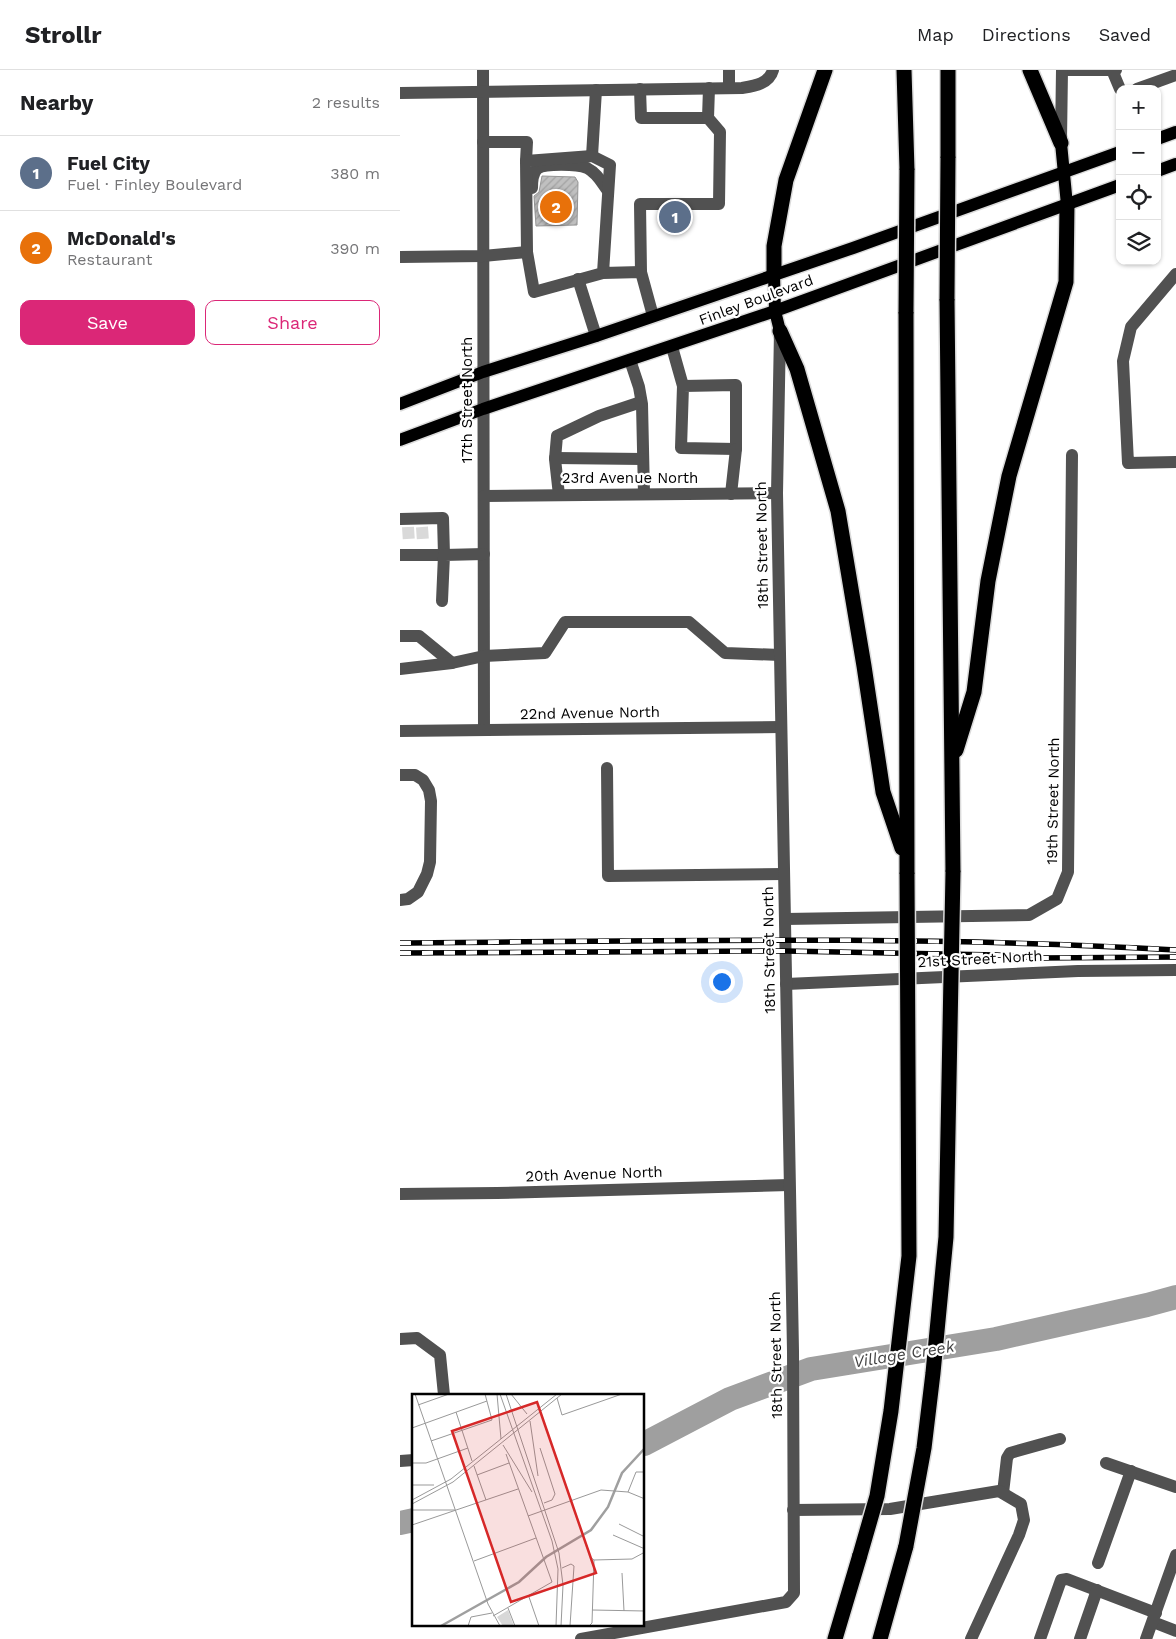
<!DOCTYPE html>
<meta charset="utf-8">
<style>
:root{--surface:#fff;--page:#f2f2f2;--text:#202124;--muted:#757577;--line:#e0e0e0;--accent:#db2777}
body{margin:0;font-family:"Work Sans",sans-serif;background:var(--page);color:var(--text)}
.controls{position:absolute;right:15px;top:15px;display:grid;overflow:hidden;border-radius:10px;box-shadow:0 1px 4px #0004}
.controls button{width:45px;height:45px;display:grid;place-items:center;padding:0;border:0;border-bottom:1px solid var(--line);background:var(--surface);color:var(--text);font:25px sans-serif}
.you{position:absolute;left:321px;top:911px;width:18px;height:18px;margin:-12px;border:4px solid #fff;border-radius:50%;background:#1a73e8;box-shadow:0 0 0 8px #1a73e833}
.badge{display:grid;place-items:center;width:32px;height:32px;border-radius:50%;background:var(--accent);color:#fff;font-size:16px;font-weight:700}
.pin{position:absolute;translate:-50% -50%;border:2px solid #fff;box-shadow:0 1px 5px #0006}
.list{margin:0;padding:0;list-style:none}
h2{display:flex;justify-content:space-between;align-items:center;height:65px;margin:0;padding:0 20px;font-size:21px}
h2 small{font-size:16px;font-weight:400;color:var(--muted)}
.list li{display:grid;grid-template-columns:32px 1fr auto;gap:15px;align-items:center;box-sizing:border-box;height:75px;padding:0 20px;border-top:1px solid var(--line)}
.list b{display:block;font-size:19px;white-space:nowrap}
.list p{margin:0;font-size:16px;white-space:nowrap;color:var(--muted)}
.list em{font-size:16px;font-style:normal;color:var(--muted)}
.actions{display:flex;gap:10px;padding:15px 20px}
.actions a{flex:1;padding:11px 0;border:1px solid var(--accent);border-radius:10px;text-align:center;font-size:18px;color:var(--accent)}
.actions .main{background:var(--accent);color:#fff}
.icon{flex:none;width:28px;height:28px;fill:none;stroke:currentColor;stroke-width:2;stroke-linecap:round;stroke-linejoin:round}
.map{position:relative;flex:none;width:776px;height:1569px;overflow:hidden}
header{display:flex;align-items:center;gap:30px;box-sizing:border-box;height:70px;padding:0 25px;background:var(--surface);border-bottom:1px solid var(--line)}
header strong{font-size:24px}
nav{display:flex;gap:28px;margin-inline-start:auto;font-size:18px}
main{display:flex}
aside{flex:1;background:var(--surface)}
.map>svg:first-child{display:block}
</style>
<header>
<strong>Strollr</strong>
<nav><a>Map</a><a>Directions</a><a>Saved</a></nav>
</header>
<main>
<aside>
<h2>Nearby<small>2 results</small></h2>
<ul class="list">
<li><span class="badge" style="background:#5c6f8a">1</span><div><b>Fuel City</b><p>Fuel · Finley Boulevard</p></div><em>380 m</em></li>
<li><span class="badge" style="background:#e8710a">2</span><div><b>McDonald's</b><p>Restaurant</p></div><em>390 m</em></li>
</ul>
<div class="actions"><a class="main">Save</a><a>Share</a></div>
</aside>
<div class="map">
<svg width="776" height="1569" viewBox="0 0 776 1569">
<defs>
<pattern id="building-hatch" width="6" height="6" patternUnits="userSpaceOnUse" patternTransform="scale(1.25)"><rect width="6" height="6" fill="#c0c0c0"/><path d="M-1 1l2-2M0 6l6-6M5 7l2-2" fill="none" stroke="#a3a3a3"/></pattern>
</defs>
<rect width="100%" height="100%" fill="#fff"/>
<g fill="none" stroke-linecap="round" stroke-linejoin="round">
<g stroke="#9f9f9f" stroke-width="24">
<polyline points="244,1374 330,1329 411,1299 596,1269 747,1235 776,1227"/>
<polyline points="0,1453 14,1450"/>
</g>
</g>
<polygon fill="url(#building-hatch)" stroke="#959595" points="142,106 175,107 178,112 177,155 136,156 134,126 139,122"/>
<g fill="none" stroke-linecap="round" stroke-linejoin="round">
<g stroke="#d9d9d9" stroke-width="12" stroke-dasharray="12 6" stroke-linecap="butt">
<polyline points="8,457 9,473"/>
<polyline points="22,457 23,472"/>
</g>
<g stroke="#dbdbdb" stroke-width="15">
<g id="major">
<polyline points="757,69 776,62"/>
<polyline points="661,73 667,135"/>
<polyline points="757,101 776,94"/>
<polyline points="374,204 375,241 380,261"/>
<polyline points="0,334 83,302 196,266 453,178 720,82"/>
<polyline points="0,370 83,339 375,241 720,115"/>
</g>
</g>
<g stroke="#dbdbdb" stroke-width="18">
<g id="highway">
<polyline points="504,0 507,100"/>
<polyline points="548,0 548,88"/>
<polyline points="630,0 661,73"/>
<polyline points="374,204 374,176 386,110 425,0"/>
<polyline points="547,229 553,802"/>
<polyline points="506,242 507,804"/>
<polyline points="380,261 397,299 438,441 464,596 483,722 502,778"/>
<polyline points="556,680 574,622 588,511 609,406 666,212 667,135"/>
<polyline points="435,1569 460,1485"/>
<polyline points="480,1569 506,1476"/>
</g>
</g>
<g stroke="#515151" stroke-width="12">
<polyline points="83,0 84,660"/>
<polyline points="329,0 329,18"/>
<polyline points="662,0 716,0"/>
<polyline points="712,0 720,19"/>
<polyline points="240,19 241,48 308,48"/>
<polyline points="737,19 776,5"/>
<path d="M0 23 342 18C354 16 369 14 373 0"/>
<polyline points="661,70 662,0"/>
<polyline points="83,72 127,72 126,91"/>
<polyline points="192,86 196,20"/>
<path d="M132 118C132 111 132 104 137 99 144 93 178 94 187 98 197 103 202 113 208 121"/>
<polyline points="0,187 83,186 127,182"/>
<polyline points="241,202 240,134 319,134 320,62 308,48 309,18"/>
<polyline points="203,203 210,95 192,86 126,91 127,182 134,222 203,203 241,202 253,246"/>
<polyline points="776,204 731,257 723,291 728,393 776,392"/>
<polyline points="178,209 196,266"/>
<polyline points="272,277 283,316 281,378 336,379 336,315 283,316"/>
<polyline points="230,290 239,317 242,334 244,424"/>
<polyline points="155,388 243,389"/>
<polyline points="331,424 336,379"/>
<polyline points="159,425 155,389 157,366 199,346 241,332"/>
<polyline points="84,426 377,423"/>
<polyline points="0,449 43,448 44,485 0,485"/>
<polyline points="42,531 44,485 84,484"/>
<polyline points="0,566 19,566 52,593"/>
<polyline points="0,599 52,593 84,586 145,583 165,552 289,552 325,583 380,585"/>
<polyline points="0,661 381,657"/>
<polyline points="207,698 208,806 384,804"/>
<polyline points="0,705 15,705 23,710 29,720 31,731 30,792 27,804 18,822 8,829 0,830"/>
<polyline points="385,849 629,845 657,829 668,802 672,385"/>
<polyline points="386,914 678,901 776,900"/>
<polyline points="0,1124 97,1123 389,1115"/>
<polyline points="0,1269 17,1268 40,1285 44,1325"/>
<polyline points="0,1391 14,1390"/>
<polyline points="706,1393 776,1417"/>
<polyline points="603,1423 607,1388 610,1383 660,1369"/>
<polyline points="393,1440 490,1439 599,1421 621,1434 624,1450 619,1465 571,1569"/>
<polyline points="698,1493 731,1401"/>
<polyline points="753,1552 776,1561"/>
<polyline points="181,1569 386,1532 394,1523 393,1281 377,423 380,261"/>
<polyline points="640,1569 661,1510 667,1509 756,1543"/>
<polyline points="680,1569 697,1520"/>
<polyline points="746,1569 776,1485"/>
</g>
<use href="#major" stroke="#000" stroke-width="12"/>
<use href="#highway" stroke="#000" stroke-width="15"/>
<g stroke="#000" stroke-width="5.5">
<g id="rail">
<path d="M0 873C258 871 518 865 776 880"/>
<polyline points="0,883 385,881 597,885 640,888 776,887"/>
</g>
</g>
<use href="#rail" stroke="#fff" stroke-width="4" stroke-dasharray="11" stroke-linecap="butt"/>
<g stroke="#dbdbdb" stroke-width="18" stroke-linecap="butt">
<g id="highway-bridge">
<polyline points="547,229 548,88"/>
<polyline points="506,242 507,100"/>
<polyline points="506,1476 524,1378 533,1303 546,1167 553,802"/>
<polyline points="460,1485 477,1426 491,1341 509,1186 507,804"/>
</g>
</g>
<use href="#highway-bridge" stroke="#000" stroke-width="15"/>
</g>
<g text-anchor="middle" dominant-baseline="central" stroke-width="4.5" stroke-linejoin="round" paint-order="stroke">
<g font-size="15" fill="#000" stroke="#fff">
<text transform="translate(356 230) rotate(-20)">Finley Boulevard</text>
<text transform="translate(67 330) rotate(-90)">17th Street North</text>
<text x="230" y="408">23rd Avenue North</text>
<text transform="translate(362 475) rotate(-91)">18th Street North</text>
<text transform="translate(190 643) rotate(-1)">22nd Avenue North</text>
<text transform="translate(653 731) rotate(-89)">19th Street North</text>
<text transform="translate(369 880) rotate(-91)">18th Street North</text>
<text transform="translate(580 889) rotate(-3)">21st Street North</text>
<text transform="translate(194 1104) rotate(-2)">20th Avenue North</text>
<text transform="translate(376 1285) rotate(-91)">18th Street North</text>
</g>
<g font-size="16" font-style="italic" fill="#404040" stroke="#fff">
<text transform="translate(504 1284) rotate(-9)">Village Creek</text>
</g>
</g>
<g transform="translate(12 1324)">
<rect width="232" height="232" fill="#fff"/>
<path d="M96 216 102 232H91L85 223Z" fill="#d8d8d8"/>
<path fill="none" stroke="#9f9f9f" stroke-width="2.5" d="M29 232 107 188 134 163 179 136 196 113 210 79 233 54"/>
<path fill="none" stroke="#999" stroke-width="1" d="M3 0 76 210 88 232M85 0 89 45M88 0 140 147 146 175 144 232M94 0 147 159 151 191 149 232M99 0 115 20M145 4 150 21 210 0M6 11 37 0M44 18 60 67M118 27 126 82M0 34 75 7M19 47 80 26 73 0M91 51 120 98M128 54 143 100 140 106 132 109M0 69H14L56 54M62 72 74 106M65 81 97 69M0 91H22M216 98 224 78H233M0 106 39 85 145 0M0 110 41 88 150 0M0 116H43M116 122 189 96 216 98 233 105M207 130 233 143M0 131 106 95M201 141 233 155M182 166 220 165 233 158M62 167 124 144M150 174 159 170 162 172 158 232M210 179 212 217M117 203 127 232M96 214 103 232M180 216 233 217M81 222 140 188 94 60M56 232 59 223 80 219M177 232 180 229 182 166 178 163"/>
<path fill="#d62828" fill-opacity="0.15" stroke="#d62828" stroke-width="2.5" d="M125 8 184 179 99 208 40 37Z"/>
<rect width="232" height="232" fill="none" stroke="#000" stroke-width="2.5"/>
</g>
</svg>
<div class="controls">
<button>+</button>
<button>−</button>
<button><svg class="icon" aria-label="locate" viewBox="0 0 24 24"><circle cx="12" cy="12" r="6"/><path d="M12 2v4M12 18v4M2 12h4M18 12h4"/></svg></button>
<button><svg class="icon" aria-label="layers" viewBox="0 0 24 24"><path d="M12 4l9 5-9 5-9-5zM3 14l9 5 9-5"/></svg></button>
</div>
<div class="you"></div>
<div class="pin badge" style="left:275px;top:147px;background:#5c6f8a">1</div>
<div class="pin badge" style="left:156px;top:137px;background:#e8710a">2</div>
</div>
</main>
